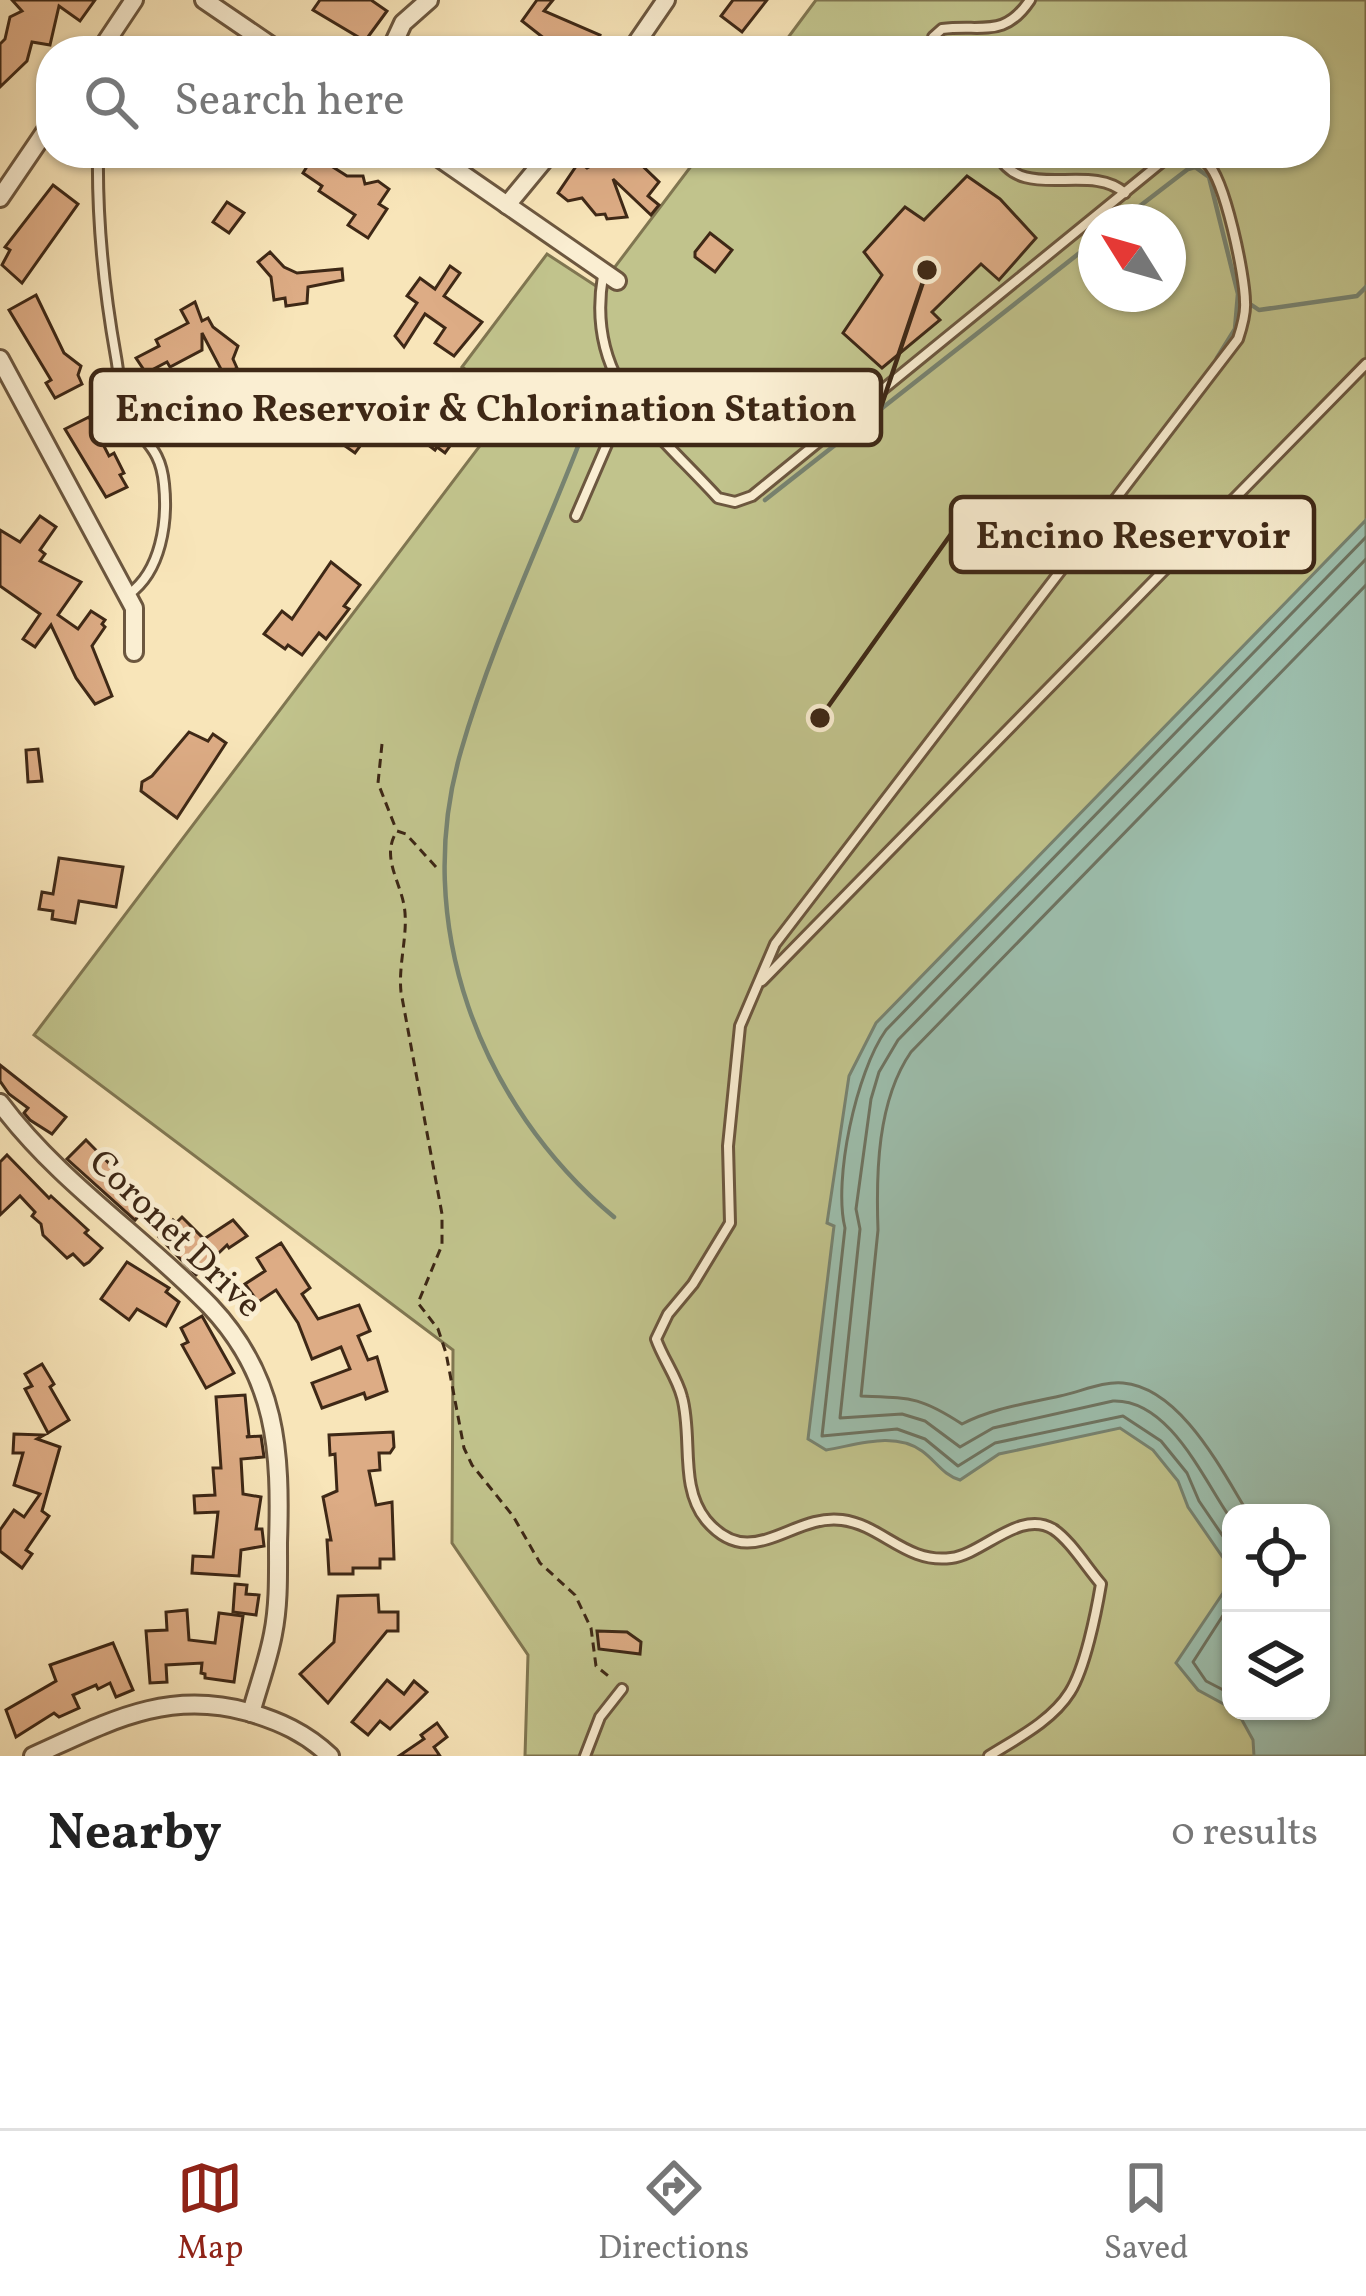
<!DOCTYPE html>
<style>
:root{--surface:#fff;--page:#f2f2f2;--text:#222;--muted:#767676;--line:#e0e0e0;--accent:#8f2418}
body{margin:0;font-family:Vollkorn,serif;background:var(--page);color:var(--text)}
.controls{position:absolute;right:36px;bottom:36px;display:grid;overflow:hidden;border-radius:24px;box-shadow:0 3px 9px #0004}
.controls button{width:108px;height:108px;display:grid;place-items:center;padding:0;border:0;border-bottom:3px solid var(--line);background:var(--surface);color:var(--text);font:60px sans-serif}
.compass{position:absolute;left:1078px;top:204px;width:108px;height:108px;border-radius:50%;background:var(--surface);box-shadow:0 3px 9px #0004;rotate:307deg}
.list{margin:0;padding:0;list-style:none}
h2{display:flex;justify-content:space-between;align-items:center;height:156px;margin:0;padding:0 48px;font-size:51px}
h2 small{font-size:39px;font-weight:400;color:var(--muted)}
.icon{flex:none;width:66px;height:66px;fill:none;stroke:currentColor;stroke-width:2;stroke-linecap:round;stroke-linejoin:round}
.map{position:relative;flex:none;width:1366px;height:1756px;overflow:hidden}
.search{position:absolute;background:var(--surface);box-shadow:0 3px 9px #0004;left:36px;right:36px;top:36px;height:132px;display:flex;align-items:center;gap:30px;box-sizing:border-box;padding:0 42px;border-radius:48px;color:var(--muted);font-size:45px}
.sheet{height:372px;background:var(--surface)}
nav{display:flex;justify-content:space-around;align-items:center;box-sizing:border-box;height:168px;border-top:3px solid var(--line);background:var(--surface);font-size:33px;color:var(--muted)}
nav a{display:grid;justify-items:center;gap:6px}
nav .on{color:var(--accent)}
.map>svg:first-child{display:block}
</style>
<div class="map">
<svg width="1366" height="1756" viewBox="0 0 1366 1756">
<rect width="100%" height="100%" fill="#f8e5b9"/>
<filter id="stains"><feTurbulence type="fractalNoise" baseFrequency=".00167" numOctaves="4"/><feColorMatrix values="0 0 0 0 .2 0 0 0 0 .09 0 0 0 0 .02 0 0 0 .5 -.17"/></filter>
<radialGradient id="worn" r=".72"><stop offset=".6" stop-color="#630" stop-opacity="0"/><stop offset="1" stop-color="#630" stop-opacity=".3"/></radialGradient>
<path fill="#c1c38c" stroke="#807651" stroke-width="3" fill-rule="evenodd" d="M816 0H1366V1756H525L528 1655 452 1543 453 1350 34 1035 513 402 462 367 547 254 599 288 701 153H1315V51H778ZM1096 222H1168V294H1096ZM1231 1513H1321V1711H1231Z"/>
<path fill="#9dbfae" stroke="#778371" stroke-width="3" d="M1366 520V1756H1254L1253 1740 1237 1711H1321V1513H1231V1708L1198 1690 1176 1663 1223 1593 1228 1565 1188 1507 1178 1481 1153 1450 1120 1428 999 1454 960 1480C943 1475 936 1461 922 1451 894 1431 857 1445 826 1450L808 1439 834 1226 827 1223 849 1076 876 1023Z"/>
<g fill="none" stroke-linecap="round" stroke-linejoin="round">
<g stroke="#6e7462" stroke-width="3">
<path d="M1248 1513C1222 1471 1181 1388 1123 1383 1103 1381 1080 1392 1060 1396 1025 1404 993 1408 962 1424 919 1396 910 1398 861 1396L878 1230C876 1174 877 1101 911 1052L1366 585"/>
<path d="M1231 1519C1204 1481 1170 1399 1113 1401L993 1428 960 1447 925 1421 902 1414 840 1418 860 1229 856 1209 871 1099 879 1072 898 1040 1366 559"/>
<path d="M1231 1548 1199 1501 1187 1473 1161 1441 1123 1416 995 1443 958 1466 925 1439 897 1429 822 1436 845 1228C833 1180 856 1072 886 1030L1366 537"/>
<polyline points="1231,1603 1193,1662 1206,1681 1231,1694"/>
</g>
<g stroke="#778371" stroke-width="4.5">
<polyline points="1119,222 1188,169 1195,167 1209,177 1238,294 1235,329 1217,358"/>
<polyline points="1247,302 1259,310 1357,296 1366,287"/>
<path d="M567 374 583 415 582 436C542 540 492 643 461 751 411 923 479 1104 614 1217"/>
<polyline points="765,500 1096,240"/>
</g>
</g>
<g fill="#ddac85" stroke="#3e2816" stroke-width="3">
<polygon points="12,0 95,0 80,21 59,6 50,45 32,42 27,61 0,87 0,44 5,39 10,17 22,11"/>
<polygon points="320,0 371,0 387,11 365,41 313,10"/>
<polygon points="537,0 553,0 544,11 600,35 598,41 618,51 545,51 545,39 522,21"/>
<polygon points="733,0 767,0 742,32 721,16"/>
<polygon points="615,153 629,153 659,182 648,196 659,205 651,215 613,179 627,217 607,219 605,214 596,215 582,198 568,201 558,193 579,162 587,168"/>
<polygon points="314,155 347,176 363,176 365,184 378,181 389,189 379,204 387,209 368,238 348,225 355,215 319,191 322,186 303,173"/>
<polygon points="967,176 1000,199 1036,238 999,280 981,264 932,312 940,320 882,368 843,333 882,275 864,252 905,207 924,220"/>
<polygon points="53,185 78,204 22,283 2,265 10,250 5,247"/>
<polygon points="227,202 244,213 229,233 213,222"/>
<polygon points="710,233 732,250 715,272 695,257 695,252"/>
<polygon points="270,252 284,267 297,273 342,269 343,280 308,287 307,303 286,306 285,298 274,300 271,277 258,262"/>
<polygon points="450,266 460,273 444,296 482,322 454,356 435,343 445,328 425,314 404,347 395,336 417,303 407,296 420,278 435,289"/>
<polygon points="36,295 64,353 81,366 78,375 82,384 55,398 46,383 51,380 9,310"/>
<polygon points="195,302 202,321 208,318 213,327 238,346 233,359 237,368 224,375 202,333 202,350 170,367 167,362 146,373 136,358 159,346 156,340 188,323 181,310"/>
<polygon points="477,380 491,389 445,453 437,447 435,450 408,430 434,397 453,411"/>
<polygon points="295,386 353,422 365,409 378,422 355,453 284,403"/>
<polygon points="89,417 109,456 114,453 124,473 120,475 127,487 106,497 65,429"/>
<polygon points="40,516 56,527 40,550 45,554 40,561 81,582 58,615 78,629 91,611 105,620 102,624 105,627 92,646 112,696 95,704 76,678 51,625 35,647 23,639 40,614 0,586 0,530 20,542"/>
<polygon points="331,562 360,585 344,606 349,609 326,639 319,633 302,655 288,645 285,649 264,634 282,611 292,619"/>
<polygon points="189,732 208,741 213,734 226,743 177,818 141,791 142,782 152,776"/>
<polygon points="38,749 42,781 28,782 26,750"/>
<polygon points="59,858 123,867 116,907 79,901 75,923 52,919 53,911 39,909 42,892 53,894"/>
<polygon points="0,1065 66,1117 52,1134 30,1120 24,1113 28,1108 9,1094 0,1081"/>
<polygon points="86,1140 149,1204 135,1220 67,1159"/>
<polygon points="7,1155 49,1198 51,1196 88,1230 85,1233 102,1248 89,1262 84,1265 73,1254 67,1258 43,1235 41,1224 32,1216 35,1212 20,1196 0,1215 0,1162"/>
<polygon points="182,1217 204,1239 233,1220 247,1236 229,1248 227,1245 196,1275 159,1237 173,1220 176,1223"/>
<polygon points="281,1243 310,1288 302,1294 318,1319 359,1305 370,1331 358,1336 368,1360 377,1357 387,1391 366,1399 364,1393 322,1408 312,1383 350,1369 341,1347 312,1359 298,1323 276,1290 258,1302 245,1284 265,1271 257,1258"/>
<polygon points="127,1262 169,1288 166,1292 179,1302 166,1326 137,1309 129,1320 101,1299"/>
<polygon points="202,1316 234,1373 206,1388 182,1345 188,1342 181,1328"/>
<polygon points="42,1364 54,1384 50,1387 69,1420 48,1433 25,1389 32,1386 25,1374"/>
<polygon points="245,1395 249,1436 246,1437 261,1436 264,1457 241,1459 243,1494 261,1497 256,1529 262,1529 264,1546 241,1550 239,1576 192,1573 193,1556 213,1557 218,1512 195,1513 194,1496 215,1495 213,1468 221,1468 216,1397"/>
<polygon points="393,1432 394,1447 390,1453 379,1453 380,1470 369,1471 376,1505 392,1502 394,1559 380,1559 380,1568 353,1568 353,1574 329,1574 327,1540 331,1540 323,1497 337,1491 335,1454 330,1455 329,1435"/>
<polygon points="14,1434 44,1435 37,1439 60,1447 42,1511 49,1516 26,1550 32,1554 22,1568 0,1551 0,1530 14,1510 24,1517 40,1494 14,1485 23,1453 13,1453"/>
<polygon points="235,1584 247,1585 246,1594 259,1595 256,1615 233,1612"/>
<polygon points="378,1595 379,1612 398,1612 398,1631 387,1631 328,1703 300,1674 334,1642 338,1596"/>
<polygon points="187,1610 189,1640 215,1643 219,1613 243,1616 234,1682 205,1678 205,1674 201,1673 202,1663 166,1665 167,1682 150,1683 146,1631 167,1630 166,1612"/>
<polygon points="597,1631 627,1632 641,1642 640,1654 599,1649"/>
<polygon points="113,1643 133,1690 116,1697 110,1683 98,1689 96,1685 73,1695 79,1708 59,1717 54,1713 16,1737 6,1710 56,1681 50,1665"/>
<polygon points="387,1680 404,1694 414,1681 427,1692 390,1729 380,1721 368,1735 352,1722"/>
<polygon points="437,1723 447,1737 434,1747 440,1756 399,1756 424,1739 421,1735"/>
</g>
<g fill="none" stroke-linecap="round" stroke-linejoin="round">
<g stroke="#6c573f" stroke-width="14">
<g id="lane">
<path d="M934 51 933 37 942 29C982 24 1004 39 1030 0"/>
<path d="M98 153C97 221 104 290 116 357 119 374 120 395 127 411 140 443 160 443 164 484 168 522 161 571 129 594"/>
<path d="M997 153C1021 204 1089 161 1125 193"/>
<path d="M603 276C585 381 654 428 718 498L735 502 752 496 1163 161C1178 154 1194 151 1207 163 1225 179 1245 276 1245 302 1246 314 1242 327 1238 339L775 944 740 1026 728 1146 730 1223 693 1284 668 1314 656 1339C663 1359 677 1377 682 1397 693 1437 679 1487 706 1520 751 1574 792 1513 842 1520 882 1525 906 1564 951 1558 983 1554 1020 1509 1053 1529 1070 1540 1087 1568 1101 1584 1096 1614 1085 1668 1070 1692 1052 1721 1016 1739 989 1756"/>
<polyline points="576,516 608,442 629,404"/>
<polyline points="762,981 1366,364"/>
<polyline points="585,1756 600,1717 622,1689"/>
</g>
</g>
<g stroke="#6c573f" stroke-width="22">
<g id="street">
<polyline points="204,0 279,51"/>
<polyline points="100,51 134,0"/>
<polyline points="390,51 403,23 429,0"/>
<polyline points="631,51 666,0"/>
<polyline points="432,153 617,281"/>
<polyline points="0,198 51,123"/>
<polyline points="507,205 550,153"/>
<polyline points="0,359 134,608 134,652"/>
<path d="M0 1103C59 1182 142 1236 210 1306 277 1377 281 1451 278 1543 278 1573 279 1604 273 1634 268 1661 258 1687 251 1713"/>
<path d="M33 1756C107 1723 165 1689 248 1712 279 1721 306 1733 330 1756"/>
</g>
</g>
<g stroke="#3e2816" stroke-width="3" stroke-dasharray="9 6" stroke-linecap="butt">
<polyline points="382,744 378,783 396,829"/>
<path d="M436 867 406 834 397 831C381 856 399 879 404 905 409 933 398 963 401 992L442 1214V1245L418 1303 438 1329 446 1353 464 1448 472 1465 513 1516 540 1563 575 1595 591 1628 596 1666 612 1679"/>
</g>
<use href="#lane" stroke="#faeed2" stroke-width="8"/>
<use href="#street" stroke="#faeed2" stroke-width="16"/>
</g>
<g text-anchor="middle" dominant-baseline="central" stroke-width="10" stroke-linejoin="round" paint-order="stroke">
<g font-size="36" fill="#3e2816" stroke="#faeed2">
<text transform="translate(174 1235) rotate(44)">Coronet Drive</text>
</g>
</g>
<path fill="none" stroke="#3e2816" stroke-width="4.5" d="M927 270L881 407M820 718L951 534"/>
<g fill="#3e2816" stroke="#faeed2" stroke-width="4.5">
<circle cx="927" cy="270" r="12"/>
<circle cx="820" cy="718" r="12"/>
</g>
<g fill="#faeed2" stroke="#3e2816" stroke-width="4.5">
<rect x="91" y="370" width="790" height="75" rx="12"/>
<rect x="951" y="497" width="363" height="75" rx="12"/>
</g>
<g font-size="39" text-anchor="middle" font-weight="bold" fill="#3e2816">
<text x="486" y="421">Encino Reservoir &amp; Chlorination Station</text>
<text x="1133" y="548">Encino Reservoir</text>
</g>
<rect width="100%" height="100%" filter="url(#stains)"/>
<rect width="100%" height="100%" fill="url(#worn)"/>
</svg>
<div class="controls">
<button><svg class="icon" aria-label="locate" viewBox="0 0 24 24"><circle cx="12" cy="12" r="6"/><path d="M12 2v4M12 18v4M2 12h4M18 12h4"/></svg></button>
<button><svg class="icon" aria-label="layers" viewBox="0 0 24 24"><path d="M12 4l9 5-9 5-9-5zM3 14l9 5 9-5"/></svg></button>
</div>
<svg class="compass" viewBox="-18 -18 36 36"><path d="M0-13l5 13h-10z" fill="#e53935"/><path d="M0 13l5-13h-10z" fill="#767676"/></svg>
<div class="search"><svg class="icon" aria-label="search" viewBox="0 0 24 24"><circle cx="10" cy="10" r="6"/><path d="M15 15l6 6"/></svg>Search here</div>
</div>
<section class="sheet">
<h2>Nearby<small>0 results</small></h2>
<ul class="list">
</ul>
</section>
<nav>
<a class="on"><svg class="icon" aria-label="map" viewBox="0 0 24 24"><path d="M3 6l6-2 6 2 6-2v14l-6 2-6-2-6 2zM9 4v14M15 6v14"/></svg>Map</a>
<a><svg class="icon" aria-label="directions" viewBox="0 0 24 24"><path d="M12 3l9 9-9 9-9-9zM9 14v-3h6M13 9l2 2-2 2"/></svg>Directions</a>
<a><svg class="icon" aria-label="saved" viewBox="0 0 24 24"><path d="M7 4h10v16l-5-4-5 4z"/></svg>Saved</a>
</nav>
